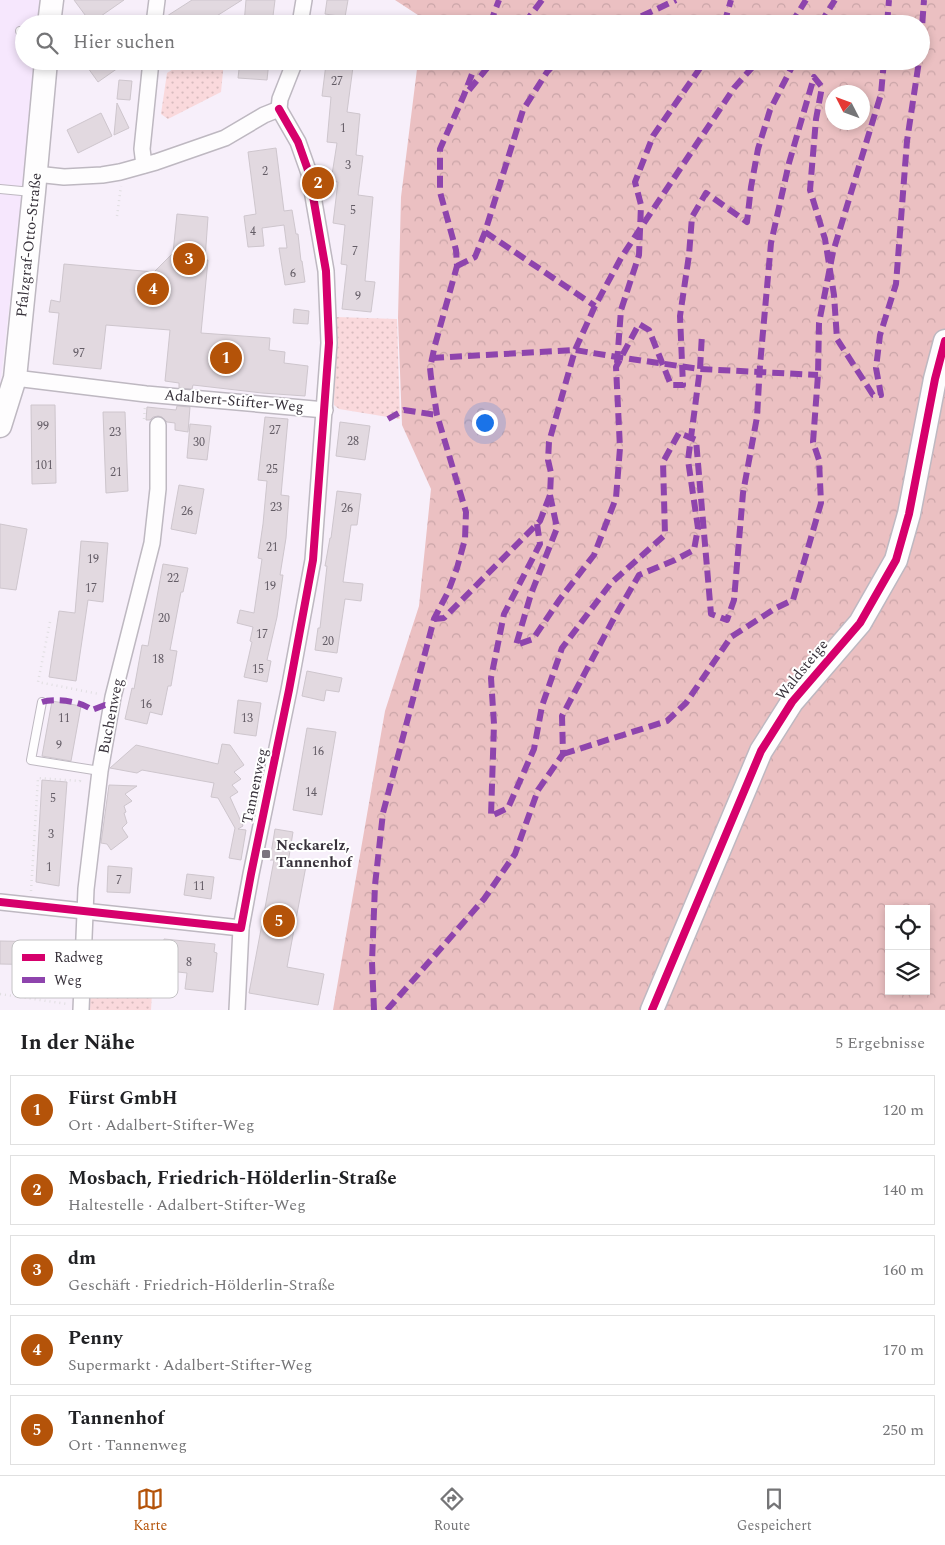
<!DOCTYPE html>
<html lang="de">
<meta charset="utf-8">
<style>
:root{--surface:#fff;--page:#f2f2f2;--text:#202124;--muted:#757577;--line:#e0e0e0;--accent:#b45309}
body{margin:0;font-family:Spectral,serif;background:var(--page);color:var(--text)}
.controls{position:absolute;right:15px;bottom:15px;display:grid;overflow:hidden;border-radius:0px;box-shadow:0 2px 8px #0003}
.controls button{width:45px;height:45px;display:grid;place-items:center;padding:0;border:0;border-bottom:1px solid var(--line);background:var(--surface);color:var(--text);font:25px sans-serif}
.compass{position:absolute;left:825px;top:85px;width:45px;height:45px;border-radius:50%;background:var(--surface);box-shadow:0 2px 8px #0003;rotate:312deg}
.you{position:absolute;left:484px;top:422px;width:18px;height:18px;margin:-12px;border:4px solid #fff;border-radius:50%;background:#1a73e8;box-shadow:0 0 0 8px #1a73e833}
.badge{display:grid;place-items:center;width:32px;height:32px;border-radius:50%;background:var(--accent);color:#fff;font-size:16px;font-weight:700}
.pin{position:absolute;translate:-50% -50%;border:2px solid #fff;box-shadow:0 1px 5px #0006}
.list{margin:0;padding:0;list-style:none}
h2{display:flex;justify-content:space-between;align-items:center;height:65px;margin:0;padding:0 20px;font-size:21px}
h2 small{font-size:16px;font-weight:400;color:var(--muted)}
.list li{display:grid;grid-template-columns:32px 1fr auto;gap:15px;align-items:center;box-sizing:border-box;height:70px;margin:0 10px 10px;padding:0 10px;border:1px solid var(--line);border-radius:0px}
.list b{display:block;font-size:19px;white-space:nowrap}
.list p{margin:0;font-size:16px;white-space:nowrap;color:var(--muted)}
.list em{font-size:16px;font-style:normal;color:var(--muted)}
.icon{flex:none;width:28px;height:28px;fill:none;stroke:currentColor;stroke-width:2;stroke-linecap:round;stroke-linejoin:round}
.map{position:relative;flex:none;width:945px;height:1010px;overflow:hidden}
.search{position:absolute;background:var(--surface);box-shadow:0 2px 8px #0003;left:15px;right:15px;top:15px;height:55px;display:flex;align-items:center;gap:12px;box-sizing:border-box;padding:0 18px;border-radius:28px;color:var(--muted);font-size:19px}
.sheet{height:465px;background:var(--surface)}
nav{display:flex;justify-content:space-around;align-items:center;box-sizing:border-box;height:70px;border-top:1px solid var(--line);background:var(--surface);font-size:14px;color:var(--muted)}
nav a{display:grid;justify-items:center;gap:2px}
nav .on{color:var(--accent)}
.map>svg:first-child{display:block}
</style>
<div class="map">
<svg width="945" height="1010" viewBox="0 0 945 1010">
<defs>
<pattern id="grass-dots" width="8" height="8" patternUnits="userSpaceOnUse" patternTransform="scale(1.25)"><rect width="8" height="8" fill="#fad9dc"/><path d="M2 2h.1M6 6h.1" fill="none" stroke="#d7bbbe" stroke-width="1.8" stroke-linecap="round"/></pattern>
<pattern id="forest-crowns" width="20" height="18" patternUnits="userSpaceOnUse" patternTransform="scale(1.25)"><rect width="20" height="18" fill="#ebc0c2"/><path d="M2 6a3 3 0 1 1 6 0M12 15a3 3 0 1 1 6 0" fill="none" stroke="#caa5a8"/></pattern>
</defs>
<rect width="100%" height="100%" fill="#f7effa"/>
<polygon fill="#f6e7fd" points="0,0 41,0 39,24 24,24 24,61 35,61 24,181 0,386"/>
<g fill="url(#grass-dots)">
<polygon points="186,61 224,61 221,92 168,119 161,114 167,73"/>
<polygon points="336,317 397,319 400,419 339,409 334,405"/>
<polygon points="90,983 152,992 151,1010 89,1010"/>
</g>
<path fill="url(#forest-crowns)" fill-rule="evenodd" d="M395 0H945V1010H333L385 711 419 606 431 489 402 425 398 318 401 197 418 61H921V24H423L424 19ZM832 92H862V122H832ZM889 909H926V991H889Z"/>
<g fill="#e2d9e0" stroke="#cec6cd">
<polygon points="74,0 124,0 91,23"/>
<polygon points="192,0 242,0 204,24 172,24 167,16"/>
<polygon points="246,0 275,0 272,24 244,24"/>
<polygon points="327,0 348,0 345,17 325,14"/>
<polygon points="83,61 128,61 98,82"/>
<polygon points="240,61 269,61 267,80 238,78"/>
<polygon points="326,64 353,67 347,112 360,114 356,155 363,156 358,195 373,197 365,281 375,282 371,312 342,309 347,265 341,264 345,225 333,223 338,182 331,181 337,143 327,142 331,97 322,96"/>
<polygon points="119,80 132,81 130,100 117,99"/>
<polygon points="117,103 129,128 114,135"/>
<polygon points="101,113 112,136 78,153 67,130"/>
<polygon points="276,148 284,211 292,210 296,234 298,234 301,261 302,261 305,282 285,285 279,248 287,248 284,225 262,228 264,246 248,247 244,216 256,214 248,152"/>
<polygon points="177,214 208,217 205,260 208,260 201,333 270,338 269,350 285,352 284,363 308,366 305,396 262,393 193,385 192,389 179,388 179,383 165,381 170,330 106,325 101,369 53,364 59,313 49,312 51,300 60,302 64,264 154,272 173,253"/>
<polygon points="294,309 309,311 308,324 293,323"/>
<polygon points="31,405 55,405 56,483 32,484"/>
<polygon points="177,406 190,407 188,432 175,430 175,423 167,422 162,417 158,416 153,417 150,420 146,420 147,407 176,410"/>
<polygon points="103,412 125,412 128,491 106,493"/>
<polygon points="265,417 288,419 281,495 289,496 286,538 280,575 283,575 277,617 267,660 271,661 267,682 244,677 252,642 250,641 253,627 237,623 240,610 254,613 262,559 258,558 263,524 267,481 258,480"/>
<polygon points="340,422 370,426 365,460 336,456"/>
<polygon points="190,424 211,426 207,460 187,458"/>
<polygon points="179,485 204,489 196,534 171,529"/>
<polygon points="337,491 361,494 357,525 351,525 343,582 363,584 361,601 345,599 337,653 315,650 318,628 320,628 327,566 325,566 330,538 331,538"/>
<polygon points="0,524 27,529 16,590 0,588"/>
<polygon points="81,541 108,543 103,602 88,600 76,681 49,677 59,611 75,613"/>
<polygon points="163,564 188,568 183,592 181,592 170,650 177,651 171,686 168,686 162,715 150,712 147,724 125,719 132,688 134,689 142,645 148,646"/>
<polygon points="307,671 342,678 339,692 326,690 324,701 302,696"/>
<polygon points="238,700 261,703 256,736 234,733"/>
<polygon points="52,701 81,706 71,761 42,756"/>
<polygon points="307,728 336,732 322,815 293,810"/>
<polygon points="222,744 230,745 244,765 234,772 241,779 232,785 238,792 230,797 243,826 238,829 246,830 241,860 229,858 235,828 218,798 211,797 214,783 142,770 137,773 110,768 136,745 218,764"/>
<polygon points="42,780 67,782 59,886 36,882"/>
<polygon points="109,785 137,786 125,794 132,801 124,806 126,812 124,813 127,823 122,828 128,837 111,850 107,844 101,843"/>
<polygon points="275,829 293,832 288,863 306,866 287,967 324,974 318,1005 249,993 274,860 270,860"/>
<polygon points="108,866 132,868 130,893 107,892"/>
<polygon points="187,874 214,877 211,899 184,895"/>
<polygon points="164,939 215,944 214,952 217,953 213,992 185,989 187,973 160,970"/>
<polygon points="0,941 53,942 52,965 0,964"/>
</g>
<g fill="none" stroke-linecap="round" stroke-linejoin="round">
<g stroke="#beb8c1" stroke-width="10">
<g id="lane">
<polyline points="20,31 24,31"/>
<polyline points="0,189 32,192"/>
<polyline points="42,702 31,760 100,771"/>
</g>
</g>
<g stroke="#beb8c1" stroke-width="18">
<g id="street">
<polyline points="154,24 157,0"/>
<polyline points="300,24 304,0"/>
<polyline points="279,109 280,99 295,61"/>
<polyline points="144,165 142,149 151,61"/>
<polyline points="36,174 64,177 102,175 120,172 156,162 225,138 264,115 279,109"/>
<polyline points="15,378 146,394 325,410"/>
<polyline points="0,902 241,928 251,874 289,690 313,560 329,343 326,271 309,173 298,142 279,109"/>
<polyline points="81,1010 86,889 100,771 113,697 152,543 158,489 158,425"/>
<polyline points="237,1010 241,928"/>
</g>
</g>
<g stroke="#beb8c1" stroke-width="25">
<g id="secondary">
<polyline points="49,24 52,0"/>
<polyline points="0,426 15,378 34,192 46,61"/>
<polyline points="652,1010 761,751 792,702 860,623 896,560 909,514 935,379 945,341"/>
</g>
</g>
<g stroke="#e0dee1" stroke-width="2.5" stroke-dasharray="1 4" stroke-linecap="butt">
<polyline points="117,216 121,186"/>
<polyline points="144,419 145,407"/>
<polyline points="50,622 38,682 99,694"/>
<polyline points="31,891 38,778 80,781 80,779"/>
<polyline points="0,994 67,1004"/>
</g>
<use href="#lane" stroke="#fefdfe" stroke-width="8"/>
<use href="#street" stroke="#fefdfe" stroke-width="15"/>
<use href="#secondary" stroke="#fefdfe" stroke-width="22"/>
<g stroke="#8e44ad" stroke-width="6" stroke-dasharray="12 6" stroke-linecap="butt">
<polyline points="490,24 499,0"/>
<polyline points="524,24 542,0"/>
<polyline points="625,24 676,0"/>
<polyline points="724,24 731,0"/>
<polyline points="791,24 806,0"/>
<polyline points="820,24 835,0"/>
<polyline points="887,24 889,0"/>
<polyline points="921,41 924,0"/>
<polyline points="469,90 493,61"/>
<polyline points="485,232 595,306"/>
<polyline points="457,266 475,257 485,232 523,110 547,72 557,61"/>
<polyline points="432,358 575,350 617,357 700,369 818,375"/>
<polyline points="617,363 621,310 639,255 641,205 635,182 653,136 705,61"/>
<polyline points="388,419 404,410 437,415"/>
<polyline points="550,495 557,528 531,594 516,645 533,639 560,599 594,555 616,498 620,448 616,367 639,324 649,330 671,385 683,385 680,316 689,255 692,217 706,193 747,222 751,187 758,149 770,110 795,61"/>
<polyline points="537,524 540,544 504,614 491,678 494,724 491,816 508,808 534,749 542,706 562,648 611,583 665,535 663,462 679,433 696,440 711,614 727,620 734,600 743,493 757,417 760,365 771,243 789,163 814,77 822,87 816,119 810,190 825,239 834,295 837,339 873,395 881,395 876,368 880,335 896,284 907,141 919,61"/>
<polyline points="434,619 444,618 540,521 550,495 551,473 548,460 549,442 575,350 595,306 621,258 640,229 734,88 758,61"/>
<path d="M42 702C55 698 81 701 92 710L105 705 111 706"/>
<polyline points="563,754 667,721 686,703 731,637 776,608 793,600 821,503 819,460 813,442 818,375 819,323 833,252 881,94 884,61"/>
<polyline points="374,1010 372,962 375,885 383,813 434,619 448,592 457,568 465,539 466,512 437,415 431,377 430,368 435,345 457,266 456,250 440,192 440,149 464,95 477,61"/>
<polyline points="387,1010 484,899 515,854 538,790 563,754 562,716 614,618 639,575 675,560 694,550 698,528 688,460 700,369 702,334"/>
</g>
<g stroke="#fff" stroke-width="11">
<g id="cycleway">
<polyline points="0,902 241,928 251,874 289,690 313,560 329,343 326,271 309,173 298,142 279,109"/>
<polyline points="652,1010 761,751 792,702 860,623 896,560 909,514 935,379 945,341"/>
</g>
</g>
<use href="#cycleway" stroke="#d6006c" stroke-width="8"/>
</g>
<rect fill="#7b747e" stroke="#fff" stroke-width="2" x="261" y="849" width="10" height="10" rx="2.5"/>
<g text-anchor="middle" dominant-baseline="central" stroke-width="4" stroke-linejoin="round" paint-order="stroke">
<g font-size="12" fill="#635c65">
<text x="337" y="81">27</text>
<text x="343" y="128">1</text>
<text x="348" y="165">3</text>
<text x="265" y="171">2</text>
<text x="353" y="210">5</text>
<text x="253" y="231">4</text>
<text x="355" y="251">7</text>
<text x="293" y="273">6</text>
<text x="358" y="296">9</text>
<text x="79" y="353">97</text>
<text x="43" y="426">99</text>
<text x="275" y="430">27</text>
<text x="115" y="432">23</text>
<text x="353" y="441">28</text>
<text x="199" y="442">30</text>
<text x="44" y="465">101</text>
<text x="272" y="469">25</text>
<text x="116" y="472">21</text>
<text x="276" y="507">23</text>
<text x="347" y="508">26</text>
<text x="187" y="511">26</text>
<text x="272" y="547">21</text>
<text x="93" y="559">19</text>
<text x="173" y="578">22</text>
<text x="270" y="586">19</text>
<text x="91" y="588">17</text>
<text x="164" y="618">20</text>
<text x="262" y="634">17</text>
<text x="328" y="641">20</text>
<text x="158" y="659">18</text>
<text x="258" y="669">15</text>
<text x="146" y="704">16</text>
<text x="64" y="718">11</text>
<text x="247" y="718">13</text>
<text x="59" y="745">9</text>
<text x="318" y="751">16</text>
<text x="311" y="792">14</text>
<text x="53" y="798">5</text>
<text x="51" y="834">3</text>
<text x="49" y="867">1</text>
<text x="119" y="880">7</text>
<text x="199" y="886">11</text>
<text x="189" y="962">8</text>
</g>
<g font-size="15" fill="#38323b" stroke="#fff">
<text transform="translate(29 245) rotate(-84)">Pfalzgraf-Otto-Straße</text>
<text transform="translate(234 401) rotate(5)">Adalbert-Stifter-Weg</text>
<text transform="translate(802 670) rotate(-51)">Waldsteige</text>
<text transform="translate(111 716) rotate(-79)">Buchenweg</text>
<text transform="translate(255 786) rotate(-78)">Tannenweg</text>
</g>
<g font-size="15" font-weight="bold" fill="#38323b" stroke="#fff" text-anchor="start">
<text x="276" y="845">Neckarelz,<tspan x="276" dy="17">Tannenhof</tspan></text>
</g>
</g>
<rect x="12" y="940" width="166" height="58" rx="8" fill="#fff" stroke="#c3c2c4" stroke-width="1"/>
<rect x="22" y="954" width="23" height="7" fill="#d6006c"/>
<rect x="22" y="977" width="23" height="6" fill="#8e44ad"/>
<g font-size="14" fill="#38323b">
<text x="54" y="962">Radweg</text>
<text x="54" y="985">Weg</text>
</g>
</svg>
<div class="controls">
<button><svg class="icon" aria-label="locate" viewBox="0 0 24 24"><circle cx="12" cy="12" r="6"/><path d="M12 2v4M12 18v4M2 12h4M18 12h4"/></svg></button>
<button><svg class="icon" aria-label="layers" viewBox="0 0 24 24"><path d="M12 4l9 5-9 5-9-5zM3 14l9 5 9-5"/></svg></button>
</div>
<svg class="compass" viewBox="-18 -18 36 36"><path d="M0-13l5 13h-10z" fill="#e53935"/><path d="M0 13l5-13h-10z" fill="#757577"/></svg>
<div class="you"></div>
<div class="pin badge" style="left:226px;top:358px">1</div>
<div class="pin badge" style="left:318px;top:183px">2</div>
<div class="pin badge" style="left:189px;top:259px">3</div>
<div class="pin badge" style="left:153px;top:289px">4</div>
<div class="pin badge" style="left:279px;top:921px">5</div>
<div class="search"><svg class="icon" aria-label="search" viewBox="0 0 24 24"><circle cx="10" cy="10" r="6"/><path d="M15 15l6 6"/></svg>Hier suchen</div>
</div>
<section class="sheet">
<h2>In der Nähe<small>5 Ergebnisse</small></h2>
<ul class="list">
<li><span class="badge">1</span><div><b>Fürst GmbH</b><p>Ort · Adalbert-Stifter-Weg</p></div><em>120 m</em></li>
<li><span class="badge">2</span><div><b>Mosbach, Friedrich-Hölderlin-Straße</b><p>Haltestelle · Adalbert-Stifter-Weg</p></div><em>140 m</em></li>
<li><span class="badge">3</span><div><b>dm</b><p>Geschäft · Friedrich-Hölderlin-Straße</p></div><em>160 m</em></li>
<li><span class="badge">4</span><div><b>Penny</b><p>Supermarkt · Adalbert-Stifter-Weg</p></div><em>170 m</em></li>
<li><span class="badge">5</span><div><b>Tannenhof</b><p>Ort · Tannenweg</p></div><em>250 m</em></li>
</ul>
</section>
<nav>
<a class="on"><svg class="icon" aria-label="map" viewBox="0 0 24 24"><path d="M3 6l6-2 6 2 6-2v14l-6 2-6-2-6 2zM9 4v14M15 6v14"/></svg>Karte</a>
<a><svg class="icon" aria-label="directions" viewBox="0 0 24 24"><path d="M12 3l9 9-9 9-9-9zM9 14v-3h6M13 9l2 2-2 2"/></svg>Route</a>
<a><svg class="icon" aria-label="saved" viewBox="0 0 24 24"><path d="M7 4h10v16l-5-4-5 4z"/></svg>Gespeichert</a>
</nav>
